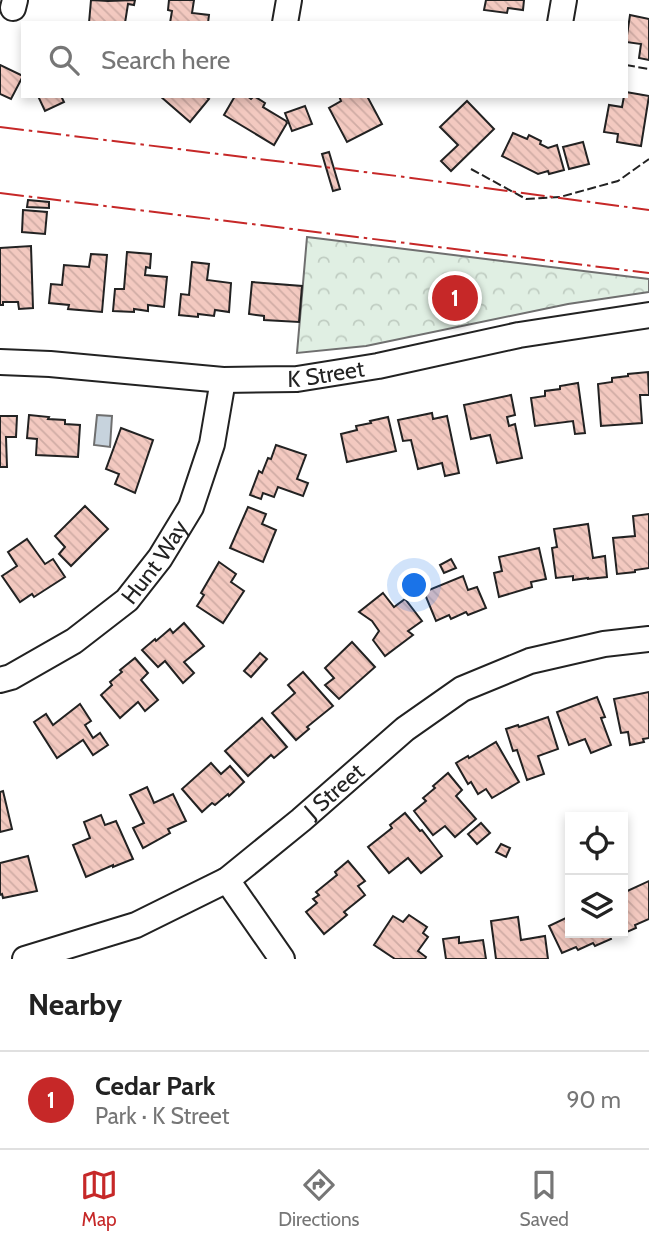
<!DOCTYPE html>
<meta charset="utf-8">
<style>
:root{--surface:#fff;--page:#f6f6f6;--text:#222;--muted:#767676;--line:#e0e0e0;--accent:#c62828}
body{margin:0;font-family:Cabin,sans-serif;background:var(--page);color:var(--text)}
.controls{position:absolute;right:21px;bottom:21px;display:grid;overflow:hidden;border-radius:0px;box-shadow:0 4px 10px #0003}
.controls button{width:63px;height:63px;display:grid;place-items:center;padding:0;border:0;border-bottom:2px solid var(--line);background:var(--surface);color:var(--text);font:35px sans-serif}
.you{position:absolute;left:415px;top:586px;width:24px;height:24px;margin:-18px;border:5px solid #fff;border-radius:50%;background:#1a73e8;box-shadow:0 0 0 10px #1a73e833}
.badge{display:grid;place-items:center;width:46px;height:46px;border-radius:50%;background:var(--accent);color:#fff;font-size:23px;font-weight:700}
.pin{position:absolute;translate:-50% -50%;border:4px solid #fff;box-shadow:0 2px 7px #0006}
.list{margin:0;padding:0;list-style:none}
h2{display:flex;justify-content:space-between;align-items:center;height:91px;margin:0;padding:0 28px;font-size:30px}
h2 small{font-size:23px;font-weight:400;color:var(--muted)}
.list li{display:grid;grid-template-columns:46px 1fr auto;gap:21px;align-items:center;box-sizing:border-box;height:98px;padding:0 28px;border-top:2px solid var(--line)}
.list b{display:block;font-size:26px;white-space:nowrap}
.list p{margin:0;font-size:23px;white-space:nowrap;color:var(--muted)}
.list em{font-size:23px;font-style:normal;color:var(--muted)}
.icon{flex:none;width:38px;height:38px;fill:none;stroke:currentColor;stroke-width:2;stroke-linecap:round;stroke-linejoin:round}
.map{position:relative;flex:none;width:649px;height:959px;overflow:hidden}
.search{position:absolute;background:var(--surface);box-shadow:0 4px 10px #0003;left:21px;right:21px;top:21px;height:77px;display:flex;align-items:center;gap:18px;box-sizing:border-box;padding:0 24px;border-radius:0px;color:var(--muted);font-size:26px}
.sheet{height:189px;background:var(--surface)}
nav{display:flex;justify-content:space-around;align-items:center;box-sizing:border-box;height:98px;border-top:2px solid var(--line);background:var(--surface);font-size:19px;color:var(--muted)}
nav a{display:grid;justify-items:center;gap:4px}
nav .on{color:var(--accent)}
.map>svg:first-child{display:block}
</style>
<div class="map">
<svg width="649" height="959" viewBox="0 0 649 959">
<defs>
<pattern id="park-crowns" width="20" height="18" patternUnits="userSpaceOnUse" patternTransform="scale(1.75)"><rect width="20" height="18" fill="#e0efe3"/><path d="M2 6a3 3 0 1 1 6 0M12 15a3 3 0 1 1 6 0" fill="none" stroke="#c0cdc2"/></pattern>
<pattern id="building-back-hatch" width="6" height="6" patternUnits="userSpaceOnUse" patternTransform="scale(1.75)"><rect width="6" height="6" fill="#f3c9c0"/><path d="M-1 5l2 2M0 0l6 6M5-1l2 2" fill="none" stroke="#d0aca5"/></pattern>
</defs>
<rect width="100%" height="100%" fill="#fff"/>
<polygon fill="url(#park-crowns)" stroke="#6f6f6f" stroke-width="2" points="307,237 649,279 649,292 568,304 366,346 297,353"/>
<polygon fill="#c7d3dd" stroke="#6f6f6f" stroke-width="2" points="97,415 112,416 110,447 94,445"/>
<g fill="url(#building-back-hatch)" stroke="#222" stroke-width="2">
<polygon points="91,0 108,1 135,0 134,5 128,4 125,23 89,23"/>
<polygon points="169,0 194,0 192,13 209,15 208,23 170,23 172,11 168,10"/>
<polygon points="486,0 524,0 523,10 508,8 507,13 484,10"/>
<polygon points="630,15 649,19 649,60 639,58 641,44 626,42"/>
<polygon points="0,65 23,76 11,99 0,94"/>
<polygon points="626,92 649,96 641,146 617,142 618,134 604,132 609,105 622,107 624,96 626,96"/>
<polygon points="38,96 61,96 64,102 45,111"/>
<polygon points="160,96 205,96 209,99 190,122"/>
<polygon points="235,96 247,96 251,99 254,96 265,103 263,107 286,121 287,123 274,145 224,115"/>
<polygon points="339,96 367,96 382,124 347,142 329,108 341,101"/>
<polygon points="467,101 494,129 451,171 441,161 458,145 440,127"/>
<polygon points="305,106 312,124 292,131 285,113"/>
<polygon points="513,133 527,139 529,135 541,141 540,144 548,148 557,145 564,170 549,174 548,171 538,174 502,156"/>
<polygon points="583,142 589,164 569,169 563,147"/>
<polygon points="329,152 340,189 333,191 322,154"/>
<polygon points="28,200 49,202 49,208 27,207"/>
<polygon points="23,210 47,212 45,234 22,232"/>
<polygon points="31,246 33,308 19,309 18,302 3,302 3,305 0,305 0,248"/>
<polygon points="127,252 151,254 150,268 146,267 145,275 167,277 164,307 148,305 148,311 134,309 134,312 113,311 115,289 124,289"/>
<polygon points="91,254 107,255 102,312 68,309 69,305 49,303 51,284 62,285 64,265 89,267"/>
<polygon points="192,262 209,264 207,280 231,283 229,312 215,310 214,316 198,314 198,317 179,315 181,294 189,295"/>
<polygon points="252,282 302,286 299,322 264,320 264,316 249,314"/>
<polygon points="648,372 649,395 640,395 642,423 601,426 598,384 612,382 612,378 628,376 628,374"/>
<polygon points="578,383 585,433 575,434 573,421 535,426 531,398 545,396 545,391 560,389 560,386"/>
<polygon points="511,395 515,415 507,417 509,426 515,424 522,458 497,463 490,435 471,439 464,405"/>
<polygon points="432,413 433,419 447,416 459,473 445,476 442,463 418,469 411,440 403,441 398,420"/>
<polygon points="29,415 49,417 48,419 65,420 65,424 80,425 78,457 36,455 37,439 27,438"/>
<polygon points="0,416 17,416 16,437 6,437 7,467 0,467"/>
<polygon points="388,417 396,451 347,462 341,434 357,430 356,426 371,423 370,421"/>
<polygon points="121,428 153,440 135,493 115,484 119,474 106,469"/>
<polygon points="276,445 306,455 297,479 308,483 303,496 278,487 274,497 263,493 261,499 250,495 259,471 262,473 268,458 271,459"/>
<polygon points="85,506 108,529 71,566 59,554 65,547 55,536"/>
<polygon points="248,507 266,514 262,524 276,530 263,562 230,548"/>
<polygon points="649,514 649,568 635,570 635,572 617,574 613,538 635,536 633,516"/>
<polygon points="588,524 593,558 605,556 607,577 588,579 588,578 573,580 573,576 556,578 552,548 557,547 554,529"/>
<polygon points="27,539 45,564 53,559 65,577 34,597 32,594 20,602 2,576 17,566 8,552"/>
<polygon points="539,548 546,579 531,582 532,587 499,597 494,573 502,571 499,557"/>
<polygon points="451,559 456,568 444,573 440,565"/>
<polygon points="219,562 236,574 231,582 244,591 223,623 197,606 204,595 201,593"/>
<polygon points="463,576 468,590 477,587 486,608 468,615 466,612 451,619 449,615 436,621 424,592"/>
<polygon points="383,593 394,607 405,599 422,621 408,631 413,635 385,656 373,640 379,631 372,621 359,612"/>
<polygon points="184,623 204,646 184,662 194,673 183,683 165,661 158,667 142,650 155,639 156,641 170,629 173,633"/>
<polygon points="352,642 375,667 339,699 325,685 334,678 325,668"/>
<polygon points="260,653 267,659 251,677 244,671"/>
<polygon points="135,658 148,673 141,680 158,700 145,711 138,702 120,718 101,695 112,685 110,682 122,672 120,670"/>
<polygon points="303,672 333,706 307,727 309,729 296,740 272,713 295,693 288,685"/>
<polygon points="649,692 649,738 643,739 644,742 630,745 628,732 621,733 614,699"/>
<polygon points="597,697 605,717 601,718 611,745 591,753 585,739 569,745 557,712"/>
<polygon points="80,704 91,721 85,725 93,738 100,733 108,745 93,755 83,740 57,758 34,722 46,714 53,725"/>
<polygon points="548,717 558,749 538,756 544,774 527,780 517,750 513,751 506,729 518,725 519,727"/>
<polygon points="262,718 287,747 274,758 271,755 248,776 225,751"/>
<polygon points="496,742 519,782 492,798 486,789 478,794 471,782 468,784 456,763 468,756 469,758"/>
<polygon points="211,763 221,774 230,766 244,782 229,796 228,794 215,805 212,803 202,812 182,789"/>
<polygon points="448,773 462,790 456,796 476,819 455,837 445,826 433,835 414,811 426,801 423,798 435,788 433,786"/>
<polygon points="147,787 154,803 173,794 186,821 168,829 170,833 143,848 133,828 144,823 130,795"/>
<polygon points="3,791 12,829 0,832 0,792"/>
<polygon points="405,813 420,831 422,830 442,856 421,873 408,858 389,873 368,847 392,828 390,825"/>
<polygon points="101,815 105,825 116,821 133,859 113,867 113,865 86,877 73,845 90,838 84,822"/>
<polygon points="481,823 490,833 477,844 468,834"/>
<polygon points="501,844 510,848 506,857 496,852"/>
<polygon points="28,856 37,891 3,898 2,894 0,895 0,863"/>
<polygon points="348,861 365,881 358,886 365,895 344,912 347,915 324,934 306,912 317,903 313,899 319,895 316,892 337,875 335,872"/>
<polygon points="649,881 649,919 635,925 636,928 620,935 619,933 623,933 623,893"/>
<polygon points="409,915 427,927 423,933 428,937 418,951 426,957 425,959 395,959 374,945 393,916 403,922"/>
<polygon points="570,916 570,933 609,933 611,939 595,946 593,943 578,950 576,947 562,953 549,926"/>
<polygon points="518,917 521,940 545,936 548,959 496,959 491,921"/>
<polygon points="459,937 459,943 483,940 486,959 446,959 443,939"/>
</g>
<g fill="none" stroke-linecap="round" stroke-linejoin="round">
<g stroke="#222" stroke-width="28">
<g id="minor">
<polyline points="13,8 15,0"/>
<polyline points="285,23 289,0"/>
<polyline points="560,23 564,0"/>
<path id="s1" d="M0 362 50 364 223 380 297 379 378 366 519 335 649 315"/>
<path id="s2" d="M0 680 11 677 74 641 127 600 160 558 191 507 212 444 223 380"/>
<polyline points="227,880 282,959"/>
<path id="s3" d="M25 959 136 925 227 880 301 820 405 729 462 689 530 661 604 644 649 639"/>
</g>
</g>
<use href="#minor" stroke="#fff" stroke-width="24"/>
<g stroke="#222" stroke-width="2" stroke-dasharray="9 3.5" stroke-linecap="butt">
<polyline points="626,65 649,69"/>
<polyline points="471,169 526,199 560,197 618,181 649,159"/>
</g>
<g stroke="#c62828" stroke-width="2" stroke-dasharray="24 5 3.5 5" stroke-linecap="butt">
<polyline points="0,127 397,176 649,210"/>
<polyline points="0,193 649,273"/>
</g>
</g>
<g text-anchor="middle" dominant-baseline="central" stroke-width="5" stroke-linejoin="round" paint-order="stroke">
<g font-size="23" fill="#222" stroke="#fff">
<text stroke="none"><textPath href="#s1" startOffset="327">K Street</textPath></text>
<text stroke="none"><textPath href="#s2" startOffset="198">Hunt Way</textPath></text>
<text stroke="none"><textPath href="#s3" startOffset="357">J Street</textPath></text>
</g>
</g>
</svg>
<div class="controls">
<button><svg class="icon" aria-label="locate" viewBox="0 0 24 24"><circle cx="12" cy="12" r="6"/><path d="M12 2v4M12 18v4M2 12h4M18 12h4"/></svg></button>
<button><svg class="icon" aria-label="layers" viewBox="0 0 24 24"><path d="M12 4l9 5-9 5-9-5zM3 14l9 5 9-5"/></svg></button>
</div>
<div class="you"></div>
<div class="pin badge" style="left:455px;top:298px">1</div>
<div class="search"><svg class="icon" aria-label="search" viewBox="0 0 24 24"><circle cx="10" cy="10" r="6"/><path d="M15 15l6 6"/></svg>Search here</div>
</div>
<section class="sheet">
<h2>Nearby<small></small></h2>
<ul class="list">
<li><span class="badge">1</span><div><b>Cedar Park</b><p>Park · K Street</p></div><em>90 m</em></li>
</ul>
</section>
<nav>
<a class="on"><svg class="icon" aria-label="map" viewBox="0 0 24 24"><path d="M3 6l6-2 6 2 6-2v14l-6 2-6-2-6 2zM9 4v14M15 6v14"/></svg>Map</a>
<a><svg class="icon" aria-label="directions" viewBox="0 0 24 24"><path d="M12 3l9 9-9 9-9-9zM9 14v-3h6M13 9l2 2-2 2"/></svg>Directions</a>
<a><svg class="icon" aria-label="saved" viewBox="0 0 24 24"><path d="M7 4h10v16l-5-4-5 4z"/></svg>Saved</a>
</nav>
